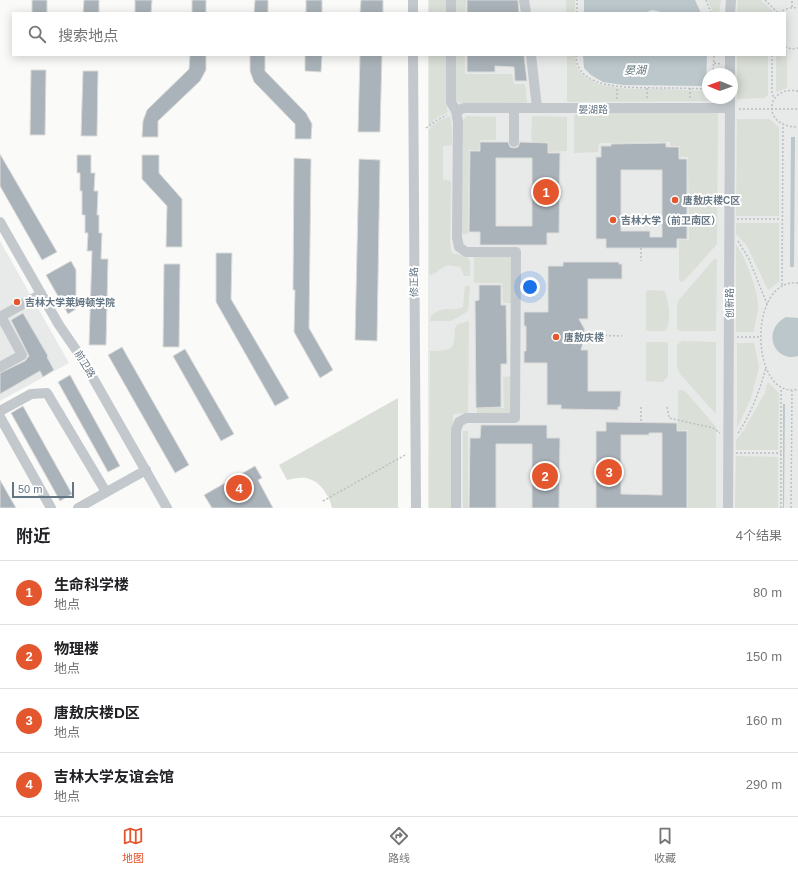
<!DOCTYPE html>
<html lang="zh">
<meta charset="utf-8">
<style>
:root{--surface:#fff;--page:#f6f6f6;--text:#202124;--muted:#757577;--line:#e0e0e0;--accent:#e4572e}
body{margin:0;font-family:Helvetica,"Noto Sans SC",sans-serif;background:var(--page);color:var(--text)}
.compass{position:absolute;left:702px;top:68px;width:36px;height:36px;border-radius:50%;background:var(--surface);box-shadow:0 2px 10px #0003;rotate:271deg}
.scale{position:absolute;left:12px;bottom:10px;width:62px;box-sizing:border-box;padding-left:4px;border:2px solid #657683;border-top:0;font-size:11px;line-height:14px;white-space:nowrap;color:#657683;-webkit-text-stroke:3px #fff;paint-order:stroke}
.you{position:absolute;left:530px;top:287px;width:14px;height:14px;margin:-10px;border:3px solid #fff;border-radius:50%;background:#1a73e8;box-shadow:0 0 0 6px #1a73e833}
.badge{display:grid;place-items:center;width:26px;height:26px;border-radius:50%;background:var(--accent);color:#fff;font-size:13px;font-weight:700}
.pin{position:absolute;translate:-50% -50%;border:2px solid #fff;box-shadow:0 1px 4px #0006}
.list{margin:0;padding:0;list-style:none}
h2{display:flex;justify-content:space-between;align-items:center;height:52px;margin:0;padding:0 16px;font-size:17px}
h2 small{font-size:13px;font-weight:400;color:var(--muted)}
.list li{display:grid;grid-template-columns:26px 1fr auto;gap:12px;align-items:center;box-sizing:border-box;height:64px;padding:0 16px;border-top:1px solid var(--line)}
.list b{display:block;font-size:15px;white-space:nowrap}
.list p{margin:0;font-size:13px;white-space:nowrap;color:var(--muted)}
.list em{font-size:13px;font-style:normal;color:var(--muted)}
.icon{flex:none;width:22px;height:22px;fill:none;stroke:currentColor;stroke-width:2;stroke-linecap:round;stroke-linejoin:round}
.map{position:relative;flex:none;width:798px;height:508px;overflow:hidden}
.search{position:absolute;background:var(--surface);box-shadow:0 2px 10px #0003;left:12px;right:12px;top:12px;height:44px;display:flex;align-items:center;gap:10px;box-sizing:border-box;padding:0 14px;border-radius:0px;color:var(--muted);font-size:15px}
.sheet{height:308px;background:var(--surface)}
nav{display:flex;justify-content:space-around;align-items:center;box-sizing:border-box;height:56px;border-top:1px solid var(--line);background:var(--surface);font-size:11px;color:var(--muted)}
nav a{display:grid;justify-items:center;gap:2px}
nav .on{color:var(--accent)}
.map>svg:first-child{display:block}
</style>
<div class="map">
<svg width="798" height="508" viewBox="0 0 798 508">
<rect width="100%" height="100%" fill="#fafaf8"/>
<g fill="#e8e9e9" fill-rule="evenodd">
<path d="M428 0H798V508H428V55H785V13H428ZM708 74H732V98H708Z"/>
<polygon points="0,241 69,363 0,401"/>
</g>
<g fill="#dadfd7">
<rect x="429" y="0" width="18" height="13"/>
<polygon points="455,0 466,0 465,13 455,13"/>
<rect x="566" y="0" width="9" height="13"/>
<polygon points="708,0 721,0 719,13 713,13"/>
<polygon points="738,0 761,0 773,11 772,13 737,13"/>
<polygon points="785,50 787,51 787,88 776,92 776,55 785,55"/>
<polygon points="429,55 447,55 447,109 448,112 436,118 429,125"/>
<polygon points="455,55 465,55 465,74 512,74 514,84 525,84 527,103 461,103 455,100"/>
<path d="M567 55H575C574 93 636 89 662 89 675 89 688 90 701 91L708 88V98H718V101L567 102Z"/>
<polygon points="737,55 768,55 768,95 764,98 737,99"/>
<polygon points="578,111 718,112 717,244 684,281 681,282 679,279 679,240 689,240 688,157 680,157 680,146 670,146 670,142 599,143 598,152 574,153 574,116"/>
<path d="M450 116 452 129V145L443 146V180L451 181 450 244 452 253 467 257 470 261V276H464L461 268C457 266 448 264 444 267 438 269 437 275 429 275V129L438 121Z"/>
<polygon points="467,116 496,117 496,140 480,140 479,150 469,150 468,234 462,234 463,120"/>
<polygon points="533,116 567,117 567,151 549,152 549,142 533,142 531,140 532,117"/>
<polygon points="737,119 769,119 779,127 779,216 736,216"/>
<polygon points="736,223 779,223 779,282 768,290 747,246 736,234"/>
<path d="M736 245C745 255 759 293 758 307 758 315 754 323 754 332H736Z"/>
<polygon points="474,256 510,257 512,259 512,303 503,303 502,283 474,283"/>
<polygon points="714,259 717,259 716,331 681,331 677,329 677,304 679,300"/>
<path d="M465 286H470L468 311 457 318 450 321H430L431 316C445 304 450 313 463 307Z"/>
<path d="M648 290 664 291C669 297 672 325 665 331H648L646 329V292Z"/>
<path d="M469 321 468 413 453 414 451 508H429L430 351C452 351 455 350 455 328L458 324Z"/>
<polygon points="682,341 716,342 716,413 715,413 680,374 677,367 677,345"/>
<polygon points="648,342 667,342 668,344 668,376 663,382 646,381 646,343"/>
<polygon points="737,343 754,343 759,367 751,398 737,428"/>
<polygon points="512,376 510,414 477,416 477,408 504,408 503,377"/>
<polygon points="768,382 779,393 778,450 736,450 736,440 744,430 754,412 765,393"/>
<polygon points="680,390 685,391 716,427 716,508 688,508 688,430 678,430 678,391"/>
<path d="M398 398V508H332C331 499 321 483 312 480 304 476 294 478 287 480L279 465Z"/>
<rect x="463" y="431" width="5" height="77"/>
<polygon points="736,456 778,457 778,508 735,508"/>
</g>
<g fill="#bbc7cb">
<polygon points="584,0 695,0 701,13 666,13 652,10 645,13 584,13"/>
<polygon points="583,55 707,55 706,83 703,86 623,85 603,82 591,75 584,68"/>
<polygon points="791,137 795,137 794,267 790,267"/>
<path d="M786 317 798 318V356C774 363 761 330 786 317Z"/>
<polygon points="783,404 785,404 784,508 783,508"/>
</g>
<g fill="#aab3b9" stroke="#dcdcda" fill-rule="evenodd">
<rect x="32" y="0" width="15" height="13"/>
<polygon points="84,0 99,0 99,13 83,13"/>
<polygon points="135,0 152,0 151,13 135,13"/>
<rect x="192" y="0" width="14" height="13"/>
<polygon points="255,0 268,0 268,13 254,13"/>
<rect x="306" y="0" width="16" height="13"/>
<polygon points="361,0 383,0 383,13 360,13"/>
<polygon points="467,0 518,0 519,13 467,13"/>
<polygon points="190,55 206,55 206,70 200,81 158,121 158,137 142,137 143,121 147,110 189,69"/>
<polygon points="250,55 265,55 265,71 306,113 312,124 311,139 295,139 295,124 254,82 250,71"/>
<polygon points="305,55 322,55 321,72 305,71"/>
<polygon points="360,55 382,55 380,132 358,132"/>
<polygon points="467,55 524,55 527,81 515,81 514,67 495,66 495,72 467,72"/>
<polygon points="31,70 46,70 45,135 30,135"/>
<polygon points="83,71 98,71 97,136 81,136"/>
<path d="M480 142H508L510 147 514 148 518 147 520 142 548 143V153H560L559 233H547V245H480V232H469L470 151H480ZM496 158H532V226H496Z"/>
<path d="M666 143V147H679V159H687V239H677V248H606V239H596V157H601V146H611V144ZM621 170H662V237H650V231H621Z"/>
<polygon points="0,154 57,252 42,260 0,186"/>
<polygon points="77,155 91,155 91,173 95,173 94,191 98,191 97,215 99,215 99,233 102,233 101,259 108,259 106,345 89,345 92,251 87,251 88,233 85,233 85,215 82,215 82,191 80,191 80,173 77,173"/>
<polygon points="142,155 159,155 159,173 182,199 182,247 166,247 167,206 142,179"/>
<polygon points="294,158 311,159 309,328 333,370 320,378 294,332 295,290 293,290"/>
<polygon points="359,159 380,160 377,341 355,340"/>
<polygon points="216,253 232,253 231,299 289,398 275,406 216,302"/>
<polygon points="71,261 76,270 76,309 68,314 46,275"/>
<polygon points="563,262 619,262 619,264 622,264 622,279 588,279 588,319 579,319 584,328 585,335 581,350 588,350 588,391 621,391 620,407 618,407 618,410 561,409 561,405 547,405 547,363 524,363 524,351 526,351 526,326 524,326 524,312 548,312 548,266 563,266"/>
<polygon points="164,264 180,264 179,347 163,347"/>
<polygon points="479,285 501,285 501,305 506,305 507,364 501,364 501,407 476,408 475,301 479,300"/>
<polygon points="23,313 48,356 47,357 54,370 43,377 40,371 0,394 0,373 25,361 29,356 11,320"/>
<polygon points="122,347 189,465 175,473 108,355"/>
<polygon points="185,349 234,434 221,441 173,356"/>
<polygon points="70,375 120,466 108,472 58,382"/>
<polygon points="23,406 72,494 60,501 11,413"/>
<path d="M606 422 677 423V431H687V508H596V431H606ZM649 433H662V495L621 494V435H649Z"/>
<polygon points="481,425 547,425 547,438 560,438 559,508 532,508 532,444 496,444 496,508 469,508 470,438 480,438"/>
<polygon points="255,466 262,478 258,480 273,508 212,508 204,495"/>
<polygon points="0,480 16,508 0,508"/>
</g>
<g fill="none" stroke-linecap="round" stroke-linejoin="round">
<g stroke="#bbbfc2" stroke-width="1.5" stroke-dasharray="2 2" stroke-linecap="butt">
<polyline points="706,0 711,13"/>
<polyline points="765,0 778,13"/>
<polyline points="792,7 792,0"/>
<polyline points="577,13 577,0"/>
<path d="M779 13C785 9 790 7 798 8"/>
<polyline points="785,47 792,49 798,48"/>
<path d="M576 55C576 91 632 87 656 88 672 88 687 88 703 89L708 86"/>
<polyline points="772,55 772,93 774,98"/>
<polyline points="714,63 721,64"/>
<polyline points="713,74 714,55"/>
<polyline points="647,88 647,100"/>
<path d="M798 91C766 85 760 127 798 127"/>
<polyline points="690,98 690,88"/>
<polyline points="617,99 617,86"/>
<polyline points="739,109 798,109"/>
<polyline points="426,128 437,120 447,115"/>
<polyline points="737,219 781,219"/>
<polyline points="738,241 749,259 767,304"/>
<polyline points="641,248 641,261"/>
<path d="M798 283C746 278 751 402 798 389"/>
<polyline points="782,285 783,125"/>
<polyline points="585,335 622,336"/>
<polyline points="737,337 761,337"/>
<polyline points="641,407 641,422"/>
<polyline points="667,407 669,418 713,428 720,433"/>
<path d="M738 433C751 414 760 390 766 367"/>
<polyline points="736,453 781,453"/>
<polyline points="323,501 407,454"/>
<polyline points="781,508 781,388"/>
<polyline points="791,508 792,391"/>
</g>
<g stroke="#c3c8cc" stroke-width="10">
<polyline points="451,0 451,13"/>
<polyline points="524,0 526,13"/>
<polyline points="413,13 413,0"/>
<polyline points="730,13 731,0"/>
<path d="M413 55C413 206 416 357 416 508"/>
<polyline points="451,55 451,102 456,111 458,122 457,237 459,247 466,252 516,252 515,418 466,418 459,422 456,430 456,508"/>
<polyline points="531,55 537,108"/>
<polyline points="730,55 730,74"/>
<polyline points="456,111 464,108 730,108"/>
<polyline points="514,142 514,108"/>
<polyline points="0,222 59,325 81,357 167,508"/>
<polyline points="0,317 41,294"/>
<polyline points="0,367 22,355 1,316"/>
<polyline points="0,411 31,394 47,393 106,492"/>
<polyline points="0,417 51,508"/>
<polyline points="78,508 146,470"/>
<polyline points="728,508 730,98"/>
</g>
</g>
<g fill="#e4572e" stroke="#fff" stroke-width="1.5">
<circle cx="675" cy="200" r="4"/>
<circle cx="613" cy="220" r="4"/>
<circle cx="17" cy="302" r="4"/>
<circle cx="556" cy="337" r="4"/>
</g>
<g text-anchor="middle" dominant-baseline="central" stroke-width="4" stroke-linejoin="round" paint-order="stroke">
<g font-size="10" fill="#657683" stroke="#fff">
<text x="593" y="109">晏湖路</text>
<text transform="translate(414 282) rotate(-91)">修正路</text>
<text transform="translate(729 303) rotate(-90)">创新路</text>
<text transform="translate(85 364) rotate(59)">前卫路</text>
</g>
<g font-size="10" font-weight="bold" fill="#657683" stroke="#fff" text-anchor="start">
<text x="683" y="200">唐敖庆楼C区</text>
<text x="621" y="220">吉林大学（前卫南区）</text>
<text x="25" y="302">吉林大学莱姆顿学院</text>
<text x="564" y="337">唐敖庆楼</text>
</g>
<g font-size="11" font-style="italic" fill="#60757c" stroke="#fff">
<text x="635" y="70">晏湖</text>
</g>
</g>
</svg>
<svg class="compass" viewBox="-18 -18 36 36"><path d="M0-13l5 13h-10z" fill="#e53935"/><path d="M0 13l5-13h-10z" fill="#757577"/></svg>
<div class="scale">50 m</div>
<div class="you"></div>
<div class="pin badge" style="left:546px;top:192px">1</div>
<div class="pin badge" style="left:545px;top:476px">2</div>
<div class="pin badge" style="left:609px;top:472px">3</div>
<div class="pin badge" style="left:239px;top:488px">4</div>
<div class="search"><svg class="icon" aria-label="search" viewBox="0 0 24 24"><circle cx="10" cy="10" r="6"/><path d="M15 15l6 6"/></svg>搜索地点</div>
</div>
<section class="sheet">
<h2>附近<small>4个结果</small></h2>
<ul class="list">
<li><span class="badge">1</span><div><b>生命科学楼</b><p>地点</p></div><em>80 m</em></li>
<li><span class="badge">2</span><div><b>物理楼</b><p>地点</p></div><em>150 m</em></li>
<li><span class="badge">3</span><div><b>唐敖庆楼D区</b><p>地点</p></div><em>160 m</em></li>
<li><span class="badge">4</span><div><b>吉林大学友谊会馆</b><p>地点</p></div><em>290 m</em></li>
</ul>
</section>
<nav>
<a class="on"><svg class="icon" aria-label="map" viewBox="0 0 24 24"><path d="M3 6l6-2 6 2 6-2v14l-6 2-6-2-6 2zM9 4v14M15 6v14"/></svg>地图</a>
<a><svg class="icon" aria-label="directions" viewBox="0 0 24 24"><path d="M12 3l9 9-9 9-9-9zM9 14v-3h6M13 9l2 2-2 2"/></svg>路线</a>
<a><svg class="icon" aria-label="saved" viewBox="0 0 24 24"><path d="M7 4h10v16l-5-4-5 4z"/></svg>收藏</a>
</nav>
